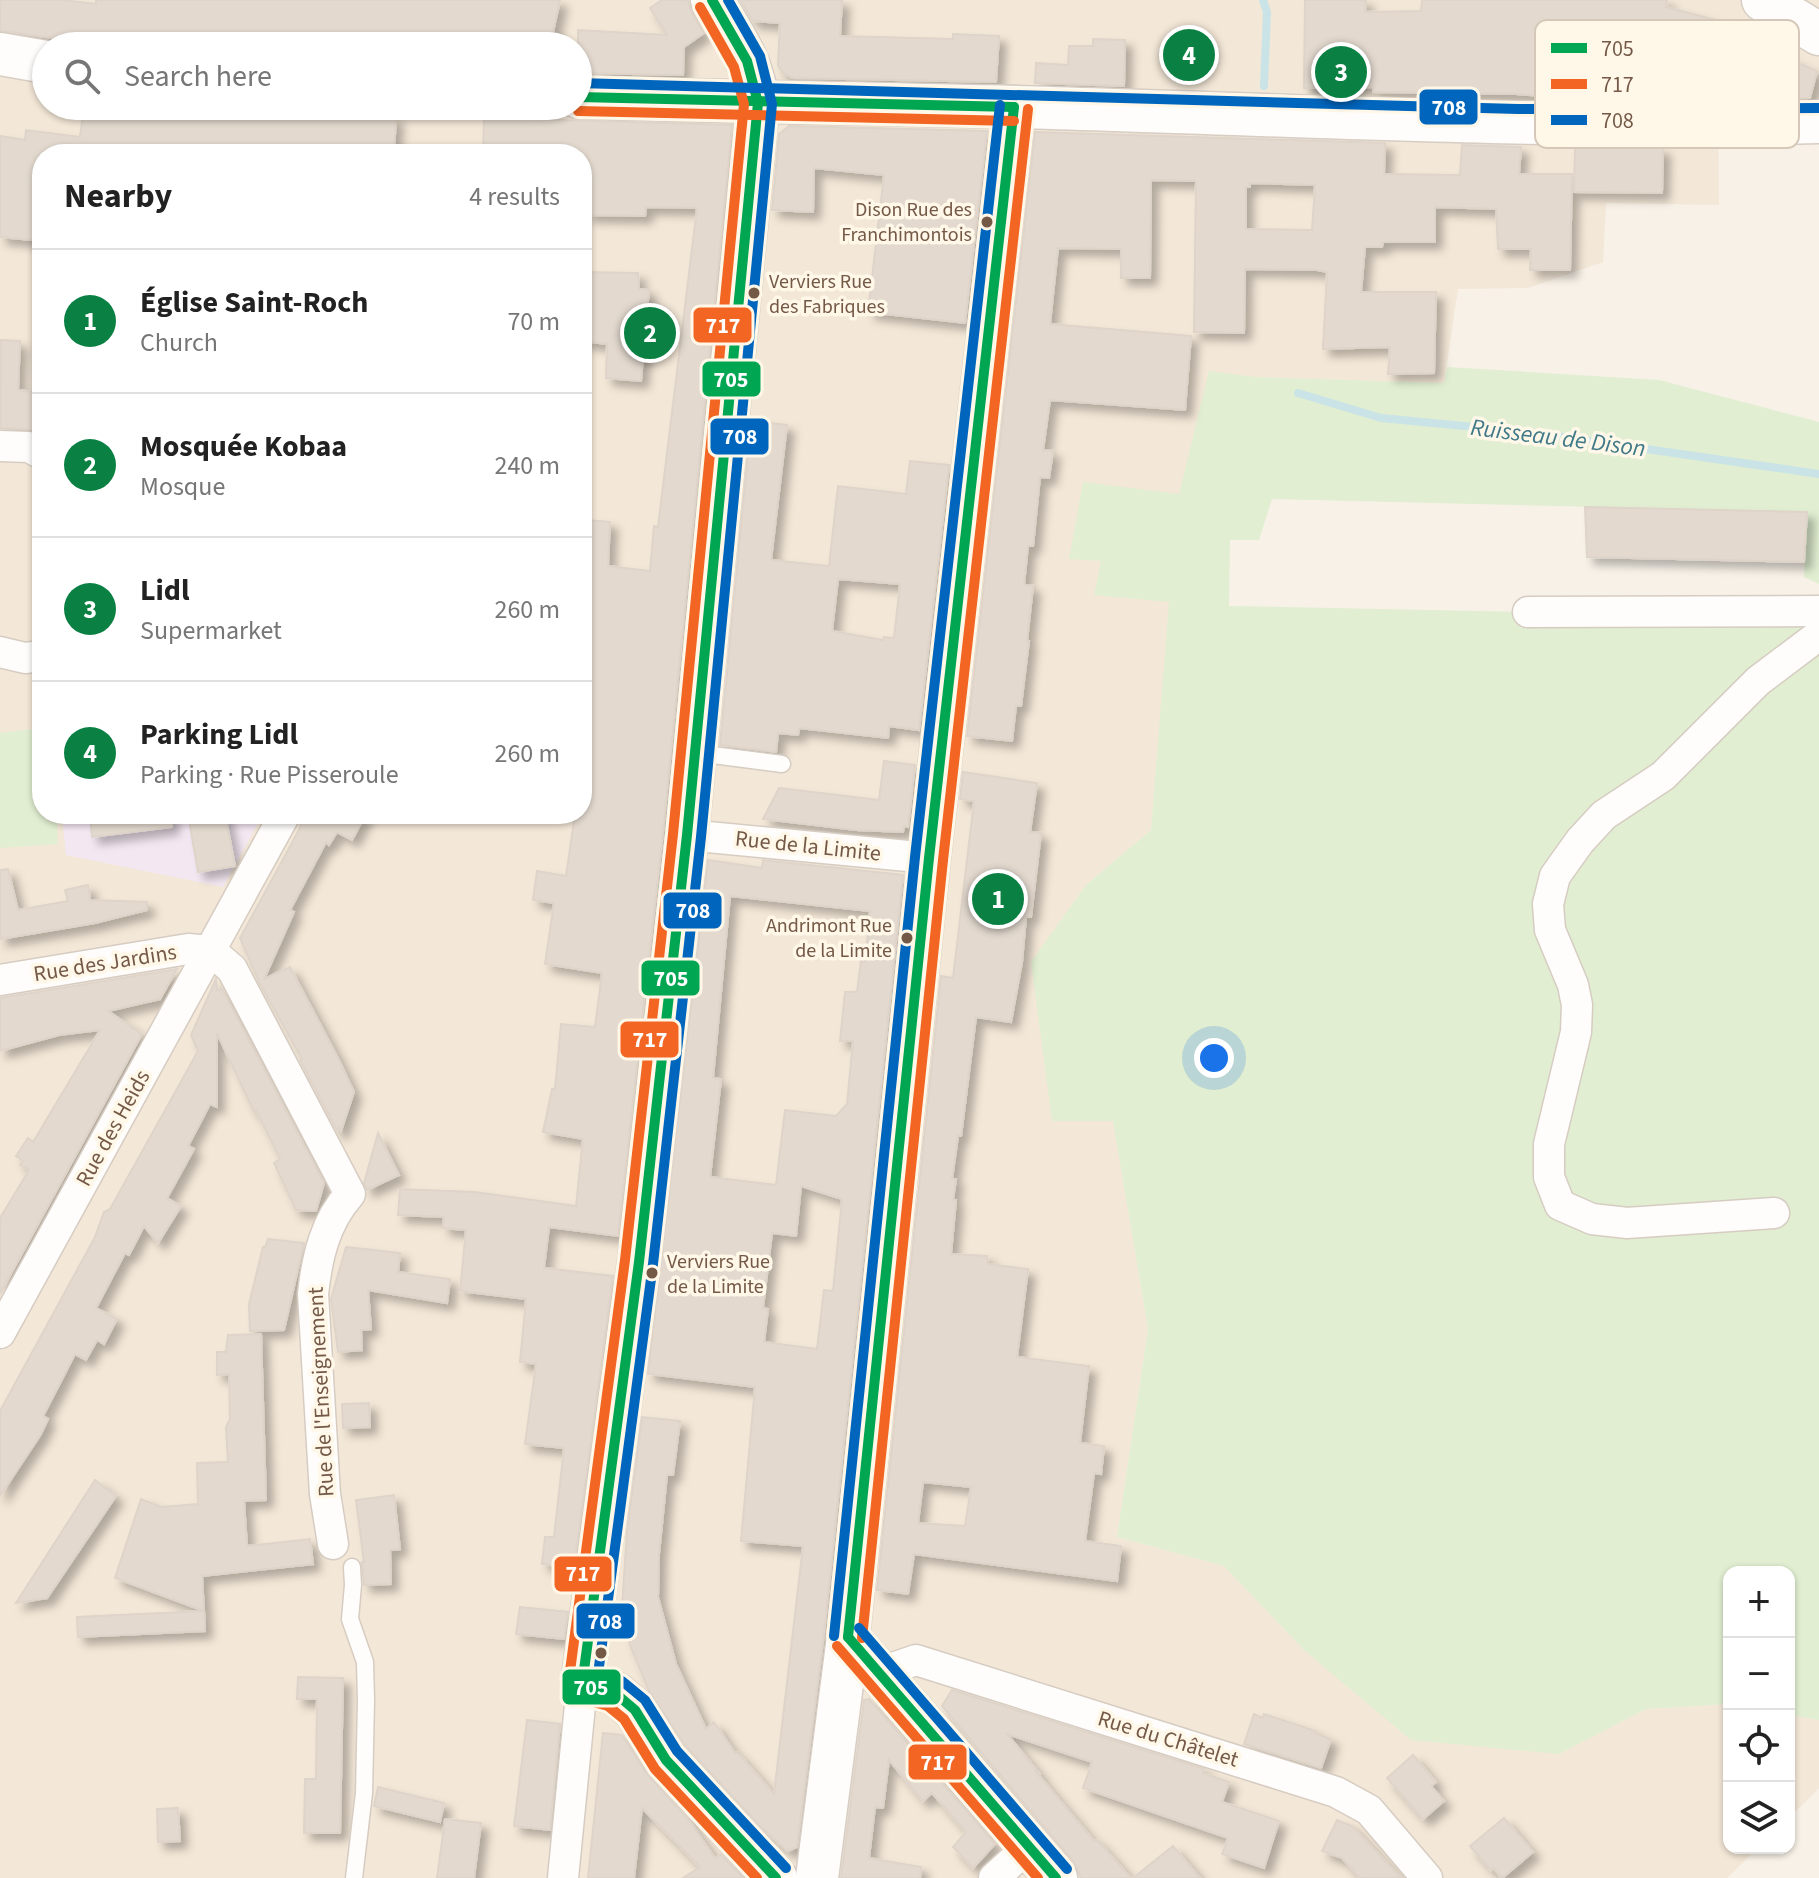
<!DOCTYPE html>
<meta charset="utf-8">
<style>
:root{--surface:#fff;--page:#f6f6f6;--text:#222;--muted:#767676;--line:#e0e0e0;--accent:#0b8043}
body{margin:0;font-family:"Source Sans 3",sans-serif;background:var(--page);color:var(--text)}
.controls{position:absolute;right:24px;bottom:24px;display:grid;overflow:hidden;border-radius:16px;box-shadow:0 2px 6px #0004}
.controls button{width:72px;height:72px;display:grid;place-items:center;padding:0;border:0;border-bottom:2px solid var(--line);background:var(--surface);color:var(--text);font:40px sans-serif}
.you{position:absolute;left:1214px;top:1058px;width:28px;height:28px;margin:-20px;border:6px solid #fff;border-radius:50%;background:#1a73e8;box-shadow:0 0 0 12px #1a73e833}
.badge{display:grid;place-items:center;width:52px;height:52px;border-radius:50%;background:var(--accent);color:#fff;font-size:26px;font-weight:700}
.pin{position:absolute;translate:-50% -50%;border:4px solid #fff;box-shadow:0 2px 8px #0006}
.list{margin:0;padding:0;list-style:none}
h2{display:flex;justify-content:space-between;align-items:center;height:104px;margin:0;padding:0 32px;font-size:34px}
h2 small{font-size:26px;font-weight:400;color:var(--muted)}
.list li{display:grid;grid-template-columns:52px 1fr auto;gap:24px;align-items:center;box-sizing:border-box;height:144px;padding:0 32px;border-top:2px solid var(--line)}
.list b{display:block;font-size:30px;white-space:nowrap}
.list p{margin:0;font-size:26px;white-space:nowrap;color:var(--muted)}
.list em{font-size:26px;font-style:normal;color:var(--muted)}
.icon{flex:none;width:44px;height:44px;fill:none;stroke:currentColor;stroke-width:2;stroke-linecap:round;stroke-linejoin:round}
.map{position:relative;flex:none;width:1819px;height:1878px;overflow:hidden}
.search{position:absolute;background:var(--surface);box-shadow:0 2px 6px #0004;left:32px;top:32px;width:560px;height:88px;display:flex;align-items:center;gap:20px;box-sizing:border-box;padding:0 28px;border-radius:44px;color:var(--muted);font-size:30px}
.panel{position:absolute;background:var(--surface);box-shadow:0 2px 6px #0004;left:32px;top:144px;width:560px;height:680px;border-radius:32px}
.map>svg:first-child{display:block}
</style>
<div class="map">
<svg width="1819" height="1878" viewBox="0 0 1819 1878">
<defs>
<filter id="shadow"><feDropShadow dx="7" dy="7" stdDeviation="4" flood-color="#0004"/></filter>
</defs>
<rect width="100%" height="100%" fill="#f7f1e7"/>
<g fill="#f3e7d7" fill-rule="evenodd">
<path d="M0 0H1819V108L1718 106 1719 205 1606 203 1603 262 1528 288 1458 289 1444 383 1255 377 1178 518 1151 830 1086 885 1113 1120 1148 1329 1117 1537 1224 1566 1305 1651 1559 1754 1646 1709 1729 1704V1848H1758L1727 1878H0ZM46 46H578V106H46ZM42 154H582V814H42Z"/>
<polygon points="1789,1715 1819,1720 1819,1788 1789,1818"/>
</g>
<polygon fill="#f3e7f1" points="62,814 263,814 223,887 66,855"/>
<g fill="#e1eed1">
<polygon points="1447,367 1659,380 1819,422 1819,584 1804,577 1806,512 1272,499 1259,540 1230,540 1229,606 1528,612 1819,611 1819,1720 1789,1715 1789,1572 1729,1572 1729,1704 1646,1709 1559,1754 1411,1740 1305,1651 1224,1566 1117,1537 1148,1329 1113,1121 1052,1121 1031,962 1086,885 1151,830 1169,602 1094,595 1101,561 1069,559 1083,482 1179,494 1209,371 1255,377 1444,383"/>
<polygon points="42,728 42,814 56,814 58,844 0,848 0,733"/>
</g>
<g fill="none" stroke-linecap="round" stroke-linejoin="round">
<g stroke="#c9e3e7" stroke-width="8">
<polyline points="1263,0 1267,12 1264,86"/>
<polyline points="1298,393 1381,418 1536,433 1819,474"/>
</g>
</g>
<g fill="#e3d9cf" stroke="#dfd4c9" stroke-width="2" fill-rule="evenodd" filter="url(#shadow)">
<polygon points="0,0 62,0 96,4 96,0 560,0 550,46 115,46 0,31"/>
<polygon points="662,0 688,0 692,13 704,33 684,47 683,75 578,73 578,30 667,35 650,8"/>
<polygon points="740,0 842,0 840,36 953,39 953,34 999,36 996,82 793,78 783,73 778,66 780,23 753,21"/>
<polygon points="1305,0 1366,0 1365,12 1421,11 1422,0 1667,0 1666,7 1716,20 1761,47 1817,71 1810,98 1593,100 1516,94 1373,92 1373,87 1304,88"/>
<polygon points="1093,39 1125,40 1124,86 1035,83 1036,63 1068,65 1069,46 1093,46"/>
<polygon points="84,106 214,106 285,113 396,117 394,154 42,154 38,197 42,198 42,241 0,237 0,136 25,140 26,130 80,137"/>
<polygon points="484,118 732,125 663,832 618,1236 549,1227 544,1268 613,1276 574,1568 542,1564 545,1537 554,1537 564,1448 525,1444 536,1364 520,1362 526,1299 460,1291 466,1230 443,1228 444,1217 398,1215 400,1189 475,1192 576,1206 583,1139 543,1132 552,1089 555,1089 561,1024 595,1027 602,973 545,964 554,903 533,900 537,871 566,876 575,814 582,814 582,563 585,564 587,520 610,522 608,566 650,571 654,526 658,527 697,208 646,207 645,216 586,215 587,157 582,157 582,154 483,154"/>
<polygon points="789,126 987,131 965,323 868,312 884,175 814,168 813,212 772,210 779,134"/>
<path d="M1035 132 1385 143 1384 174 1460 175 1462 145 1521 147 1519 174H1572L1570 270H1530L1531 249H1498L1496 209 1435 207V242H1383L1382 247H1365L1361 292H1436L1434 373 1388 374 1390 347 1323 349 1327 272 1317 270 1245 269 1244 333 1194 332 1196 181 1151 180 1150 278H1121V249L1058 248 1050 324 1191 336 1185 410 1050 400 1043 450 1053 451 1049 478 1040 477 1033 546H1028L1024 585 1033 586 1027 641H1029L1021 706H1016L1012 741 967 736ZM1250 183 1315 185 1312 230 1246 229V187H1250Z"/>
<polygon points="1575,147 1663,148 1662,193 1574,192"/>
<polygon points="582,272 638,273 639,289 649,289 641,381 606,378 607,344 582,341"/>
<polygon points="1,340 20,341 18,390 42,393 42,430 0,428"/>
<path d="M751 421 787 425 771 560 829 566 838 486 906 494 910 461 949 465 919 730 889 726 888 738 799 728 798 735 778 733 776 752 720 745ZM838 579 900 584 894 638 884 637 883 640 832 631Z"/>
<polygon points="1585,507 1807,512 1804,562 1587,557"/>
<polygon points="884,761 915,765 908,827 904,826 903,832 856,830 763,819 779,788 879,800"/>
<path d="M963 772 1037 783 1030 832 1041 833 1031 917H1026L1022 962 1011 1022 976 1017 961 1136H958L952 1179H956L953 1200H956L951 1254 987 1256 988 1264 1028 1269 1017 1357 1089 1366 1080 1443 1104 1446 1101 1474 1094 1473 1085 1541 1121 1546 1117 1581 914 1554 908 1594 877 1590 941 976 953 978 974 801 960 799ZM923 1482 971 1487 965 1526 918 1523Z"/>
<polygon points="90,814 171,814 172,827 92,837"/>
<polygon points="188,814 225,814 235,866 198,872"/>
<polygon points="303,814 366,814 352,840 337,832 329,845 326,842 290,910 294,912 264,979 290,967 339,1060 354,1092 341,1131 339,1127 338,1132 300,1060 302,1059 259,982 240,938 300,828"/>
<path d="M708 860 762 868 763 860 903 875 824 1634 797 1847 788 1851 762 1828 685 1745 649 1691 630 1645 622 1608 627 1531 642 1417 680 1421 673 1475H667L659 1554 658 1597 676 1664 706 1729 714 1722 735 1753 737 1752 774 1794 803 1546 741 1541 755 1387 648 1374ZM730 896 870 911 865 962 861 961 857 992H845L840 1041H853L847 1104 836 1116 785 1110 776 1185 710 1177 721 1079 713 1078ZM801 1186 842 1199 833 1291 824 1290 817 1349 764 1342 768 1309 763 1308 772 1233 796 1236Z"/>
<polygon points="8,869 18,910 68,901 65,890 88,885 90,900 147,902 147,910 95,923 0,939 0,870"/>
<polygon points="177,969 160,999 108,1011 142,1034 0,1294 0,1218 29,1170 20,1165 23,1161 16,1156 28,1138 33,1142 100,1030 59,1035 0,1051 0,998"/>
<polygon points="216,979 217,990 222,989 324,1183 316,1211 296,1210 274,1163 280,1159 256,1110 254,1112 217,1033 217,1107 210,1104 188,1146 194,1149 167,1198 181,1206 158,1243 144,1226 129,1255 125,1253 96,1308 117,1319 104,1344 97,1340 86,1360 75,1354 43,1416 48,1419 41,1434 0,1496 0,1411 95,1237 104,1212 110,1209 198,1051 191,1035"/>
<polygon points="378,1133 399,1175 367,1190 364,1183"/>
<polygon points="268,1239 304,1243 284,1330 250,1331 249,1304 263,1247 265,1247"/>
<polygon points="346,1247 400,1253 398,1272 450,1279 447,1303 368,1290 371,1329 361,1330 362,1350 338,1352 331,1299"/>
<polygon points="261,1334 266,1500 244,1501 247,1546 310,1539 313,1564 202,1576 204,1611 115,1578 141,1499 161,1507 198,1504 197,1463 228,1462 226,1427 230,1419 229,1374 217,1375 217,1352 226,1352 228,1335"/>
<polygon points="369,1403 370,1427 343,1428 342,1404"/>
<polygon points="95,1480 116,1496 47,1598 16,1603"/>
<polygon points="394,1495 400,1549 390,1550 391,1584 364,1585 362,1562 364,1562 356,1500"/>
<polygon points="520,1607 568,1612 564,1639 516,1634"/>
<polygon points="204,1611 205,1631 78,1637 77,1617"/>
<polygon points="298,1677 343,1678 340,1833 304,1833 305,1779 316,1779 317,1699 297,1699"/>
<polygon points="952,1690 1204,1769 1203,1773 1229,1782 1222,1802 1279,1821 1264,1868 1222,1854 1228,1838 1083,1788 1092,1762 1007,1734 1039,1773 1036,1772 1094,1841 1097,1840 1131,1878 1081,1878 1074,1862 942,1706"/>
<polygon points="869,1699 995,1844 973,1868 953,1847 966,1832 932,1793 923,1801 889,1760 883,1808 875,1807 869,1858 921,1867 920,1878 841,1878 864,1700"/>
<polygon points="1254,1714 1263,1718 1264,1714 1316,1731 1315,1733 1331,1739 1321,1768 1244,1744"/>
<polygon points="527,1720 560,1724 550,1830 514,1826"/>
<polygon points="603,1733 622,1735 646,1773 688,1819 715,1858 721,1854 743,1878 683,1878 700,1867 642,1808 634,1878 588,1878"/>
<polygon points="1413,1755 1436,1782 1431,1786 1444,1801 1423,1819 1387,1778"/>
<polygon points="378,1787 444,1803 440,1822 374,1806"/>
<polygon points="178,1808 180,1841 158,1842 157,1809"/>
<polygon points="1504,1818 1533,1852 1502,1878 1493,1868 1491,1870 1470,1846"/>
<polygon points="445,1819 481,1823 474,1878 437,1878"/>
<polygon points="1337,1820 1352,1826 1401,1878 1360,1878 1342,1858 1322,1851"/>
<polygon points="1173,1846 1200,1878 1133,1878"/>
</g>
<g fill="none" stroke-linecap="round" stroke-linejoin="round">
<g stroke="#d6ccc2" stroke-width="19">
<g id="lane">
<polyline points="697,753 782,764"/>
<polyline points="352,1567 353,1585 350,1619 365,1662 366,1701 364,1793 354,1878"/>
</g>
</g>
<g stroke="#d6ccc2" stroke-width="33">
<g id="street">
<polyline points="0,446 29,447 42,454"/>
<polyline points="1528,612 1819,611"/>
<polyline points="0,652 25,658 42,656"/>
<polyline points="687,835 929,858"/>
<path d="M211 951 232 969 350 1194C325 1222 317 1257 313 1294L325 1494 333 1544"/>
<polyline points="0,980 188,949 211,951"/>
<polyline points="1774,1213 1627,1223 1592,1219 1560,1205 1549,1177 1549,1144 1576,1032 1577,1005 1573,985 1550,930 1548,904 1555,876 1580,841 1604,815 1663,776 1758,681 1819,635"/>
<polyline points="0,1333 285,814"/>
<polyline points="878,1673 916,1660 1336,1792 1369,1810 1427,1878"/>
<polyline points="563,1878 582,1685"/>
<polyline points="994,1878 1028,1847"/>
</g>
</g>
<g stroke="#d7cdc3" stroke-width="45">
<g id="secondary">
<path d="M712 0C733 35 753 61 758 103L687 835 639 1262 582 1685 615 1693 635 1710 666 1760 776 1878"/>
<polyline points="1763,0 1819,34"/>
<polyline points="0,54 46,62"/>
<path d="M578 97C724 102 869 103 1015 107 1283 114 1551 130 1819 122"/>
<polyline points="848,1637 1056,1878"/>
<polyline points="817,1878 848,1637 929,858 1014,107"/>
</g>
</g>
<use href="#lane" stroke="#fefdfb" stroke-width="16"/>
<use href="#street" stroke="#fefdfb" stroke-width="30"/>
<use href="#secondary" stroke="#fefdfb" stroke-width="42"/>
<g stroke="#fff7e8" stroke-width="16">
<g id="bus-1">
<polyline points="712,0 747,61 758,103 687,835 639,1262 582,1685 615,1693 635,1710 666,1760 776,1878"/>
<polyline points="578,97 1014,107"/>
<polyline points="848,1637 929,858 1014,107"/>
<polyline points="848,1637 1056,1878"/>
</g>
</g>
<g stroke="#fff7e8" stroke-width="16">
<g id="bus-2">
<polyline points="700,7 734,67 744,104 673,834 625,1260 568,1686 575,1697 608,1706 624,1719 655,1769 757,1878"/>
<polyline points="578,111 1014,121"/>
<polyline points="862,1638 943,860 1028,109"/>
<polyline points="837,1646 1038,1878"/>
</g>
</g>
<g stroke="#fff7e8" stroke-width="16">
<g id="bus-3">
<polyline points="728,0 760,56 772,104 701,837 653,1264 598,1674 622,1681 645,1700 677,1751 786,1868"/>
<polyline points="578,83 1518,109 1819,108"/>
<polyline points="859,1628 1067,1869"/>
<polyline points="834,1636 915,857 1000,105"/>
</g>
</g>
<use href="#bus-1" stroke="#00a651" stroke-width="10"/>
<use href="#bus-2" stroke="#f26522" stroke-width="10"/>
<use href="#bus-3" stroke="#0065bd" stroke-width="10"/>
</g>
<g fill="#755947" stroke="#fff7e8" stroke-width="3">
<circle cx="987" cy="222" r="7"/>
<circle cx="754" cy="293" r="7"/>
<circle cx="907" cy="938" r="7"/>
<circle cx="652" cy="1273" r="7"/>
<circle cx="601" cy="1653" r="7"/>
</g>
<g text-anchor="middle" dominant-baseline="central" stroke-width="7" stroke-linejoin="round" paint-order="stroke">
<g font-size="20" fill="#755947" stroke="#fff7e8" text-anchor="end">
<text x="972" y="210">Dison Rue des<tspan x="972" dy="25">Franchimontois</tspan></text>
<text x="769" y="282" text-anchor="start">Verviers Rue<tspan x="769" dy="25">des Fabriques</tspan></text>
<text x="892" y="926">Andrimont Rue<tspan x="892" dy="25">de la Limite</tspan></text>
<text x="667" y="1262" text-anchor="start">Verviers Rue<tspan x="667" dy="25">de la Limite</tspan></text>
</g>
<g font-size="22" fill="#755947" stroke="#fff7e8">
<text transform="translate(808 846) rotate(6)">Rue de la Limite</text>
<text transform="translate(105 963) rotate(-9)">Rue des Jardins</text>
<text transform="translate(113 1128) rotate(-61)">Rue des Heids</text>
<text transform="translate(321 1392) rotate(-93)">Rue de l'Enseignement</text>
<text transform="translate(1168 1739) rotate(17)">Rue du Châtelet</text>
</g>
<g font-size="24" font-style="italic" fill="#407a89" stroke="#fff7e8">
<text transform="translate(1558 438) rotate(7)">Ruisseau de Dison</text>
</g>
</g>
<rect x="1535" y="20" width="264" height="128" rx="12" fill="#fff7e8" stroke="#d6c8b8" stroke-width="2"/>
<rect x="1551" y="43" width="36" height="10" fill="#00a651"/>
<rect x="1551" y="79" width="36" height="10" fill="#f26522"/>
<rect x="1551" y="115" width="36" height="10" fill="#0065bd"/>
<g font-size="22" fill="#755947">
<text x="1601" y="56">705</text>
<text x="1601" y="92">717</text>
<text x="1601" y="128">708</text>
</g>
<g stroke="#fff7e8" stroke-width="3">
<rect x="1418" y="88" width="61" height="38" rx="8" fill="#0065bd"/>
<rect x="692" y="306" width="61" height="38" rx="8" fill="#f26522"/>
<rect x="701" y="360" width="61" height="38" rx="8" fill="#00a651"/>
<rect x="709" y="417" width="61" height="39" rx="8" fill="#0065bd"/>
<rect x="662" y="891" width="61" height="39" rx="8" fill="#0065bd"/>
<rect x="640" y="959" width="61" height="38" rx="8" fill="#00a651"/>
<rect x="619" y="1020" width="61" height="39" rx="8" fill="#f26522"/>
<rect x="553" y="1555" width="60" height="38" rx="8" fill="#f26522"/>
<rect x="575" y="1602" width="61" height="38" rx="8" fill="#0065bd"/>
<rect x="561" y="1668" width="61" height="38" rx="8" fill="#00a651"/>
<rect x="907" y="1743" width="61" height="38" rx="8" fill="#f26522"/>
</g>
<g font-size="22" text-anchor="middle" font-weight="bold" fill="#fff">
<text x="1449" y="115">708</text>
<text x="723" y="333">717</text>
<text x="731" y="387">705</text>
<text x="740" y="444">708</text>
<text x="693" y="918">708</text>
<text x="671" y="986">705</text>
<text x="650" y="1047">717</text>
<text x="583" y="1581">717</text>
<text x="605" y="1629">708</text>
<text x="591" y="1695">705</text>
<text x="938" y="1770">717</text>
</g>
</svg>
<div class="controls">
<button>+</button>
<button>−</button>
<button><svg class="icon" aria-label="locate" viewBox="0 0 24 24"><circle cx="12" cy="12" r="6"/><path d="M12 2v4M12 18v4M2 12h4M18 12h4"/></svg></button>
<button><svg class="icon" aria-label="layers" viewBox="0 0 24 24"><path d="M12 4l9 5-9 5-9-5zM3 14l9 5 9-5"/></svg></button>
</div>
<div class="you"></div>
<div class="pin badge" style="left:998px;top:899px">1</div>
<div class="pin badge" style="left:650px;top:333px">2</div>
<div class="pin badge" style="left:1341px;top:72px">3</div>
<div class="pin badge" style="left:1189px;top:55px">4</div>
<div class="search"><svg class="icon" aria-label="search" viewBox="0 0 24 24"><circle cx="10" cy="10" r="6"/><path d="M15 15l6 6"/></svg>Search here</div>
<section class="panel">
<h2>Nearby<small>4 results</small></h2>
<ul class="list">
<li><span class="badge">1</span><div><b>Église Saint-Roch</b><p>Church</p></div><em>70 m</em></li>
<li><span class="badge">2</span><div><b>Mosquée Kobaa</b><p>Mosque</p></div><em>240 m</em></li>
<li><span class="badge">3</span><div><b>Lidl</b><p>Supermarket</p></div><em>260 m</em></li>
<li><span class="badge">4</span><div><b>Parking Lidl</b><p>Parking · Rue Pisseroule</p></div><em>260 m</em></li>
</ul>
</section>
</div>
